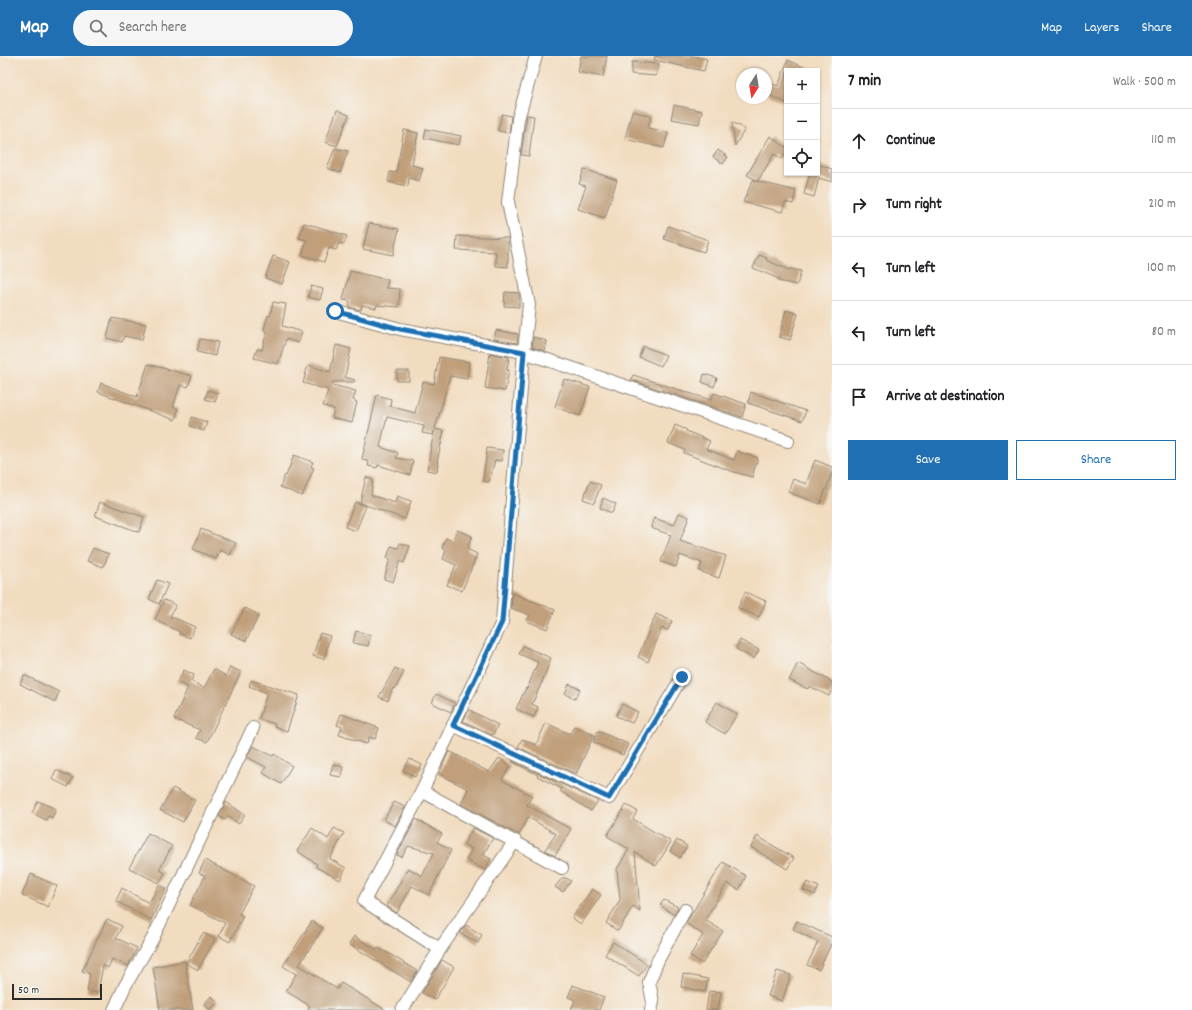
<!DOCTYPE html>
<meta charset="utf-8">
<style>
:root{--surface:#fff;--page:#f6f6f6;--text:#202124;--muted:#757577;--line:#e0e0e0;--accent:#1f6fb2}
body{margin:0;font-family:Dekko,sans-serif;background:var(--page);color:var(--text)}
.controls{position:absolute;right:12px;top:12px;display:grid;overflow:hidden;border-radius:0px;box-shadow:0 1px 3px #0004}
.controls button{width:36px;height:36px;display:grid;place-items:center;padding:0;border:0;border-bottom:1px solid var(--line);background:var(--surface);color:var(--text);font:20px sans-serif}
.compass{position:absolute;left:736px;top:12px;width:36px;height:36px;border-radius:50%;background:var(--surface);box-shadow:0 1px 3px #0004;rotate:191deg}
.scale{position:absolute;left:12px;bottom:10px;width:90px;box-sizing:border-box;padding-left:4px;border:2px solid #2b2b2b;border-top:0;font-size:11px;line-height:14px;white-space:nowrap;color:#2b2b2b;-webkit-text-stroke:3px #f6f6f2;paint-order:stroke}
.stop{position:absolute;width:12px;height:12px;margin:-9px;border:3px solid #1f6fb2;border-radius:50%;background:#fff}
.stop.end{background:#1f6fb2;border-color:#fff;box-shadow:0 1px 4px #0008}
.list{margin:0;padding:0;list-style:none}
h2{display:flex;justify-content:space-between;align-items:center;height:52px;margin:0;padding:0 16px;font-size:17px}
h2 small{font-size:13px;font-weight:400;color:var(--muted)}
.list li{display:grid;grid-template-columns:26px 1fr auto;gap:12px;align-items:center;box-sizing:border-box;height:64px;padding:0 16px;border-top:1px solid var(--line)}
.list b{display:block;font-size:15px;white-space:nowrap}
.list em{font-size:13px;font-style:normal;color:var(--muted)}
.actions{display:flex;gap:8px;padding:12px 16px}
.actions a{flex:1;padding:9px 0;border:1px solid var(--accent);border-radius:0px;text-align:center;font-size:14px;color:var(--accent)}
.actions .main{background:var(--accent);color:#fff}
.icon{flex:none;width:22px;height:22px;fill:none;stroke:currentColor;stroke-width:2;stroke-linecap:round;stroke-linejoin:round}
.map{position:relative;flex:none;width:832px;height:954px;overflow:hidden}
header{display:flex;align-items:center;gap:24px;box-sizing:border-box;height:56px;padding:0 20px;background:var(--accent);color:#fff}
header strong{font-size:19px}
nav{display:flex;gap:22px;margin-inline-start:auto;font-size:14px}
.search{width:280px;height:36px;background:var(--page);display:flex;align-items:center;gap:10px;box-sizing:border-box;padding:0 14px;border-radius:22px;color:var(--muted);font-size:15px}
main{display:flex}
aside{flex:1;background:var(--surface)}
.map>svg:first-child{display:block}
</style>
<header>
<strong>Map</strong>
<div class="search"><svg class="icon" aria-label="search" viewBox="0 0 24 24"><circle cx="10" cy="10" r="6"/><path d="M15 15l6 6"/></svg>Search here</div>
<nav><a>Map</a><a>Layers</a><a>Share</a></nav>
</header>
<main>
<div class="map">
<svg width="832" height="954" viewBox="0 0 832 954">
<rect width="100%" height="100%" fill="#f6f6f2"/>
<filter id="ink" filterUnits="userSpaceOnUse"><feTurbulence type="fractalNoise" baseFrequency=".025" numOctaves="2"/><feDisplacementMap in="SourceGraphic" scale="8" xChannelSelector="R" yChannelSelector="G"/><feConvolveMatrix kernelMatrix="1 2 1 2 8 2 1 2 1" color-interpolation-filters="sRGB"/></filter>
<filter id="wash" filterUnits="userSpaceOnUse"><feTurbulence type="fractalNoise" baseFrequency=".012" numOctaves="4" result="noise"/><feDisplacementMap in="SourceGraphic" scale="16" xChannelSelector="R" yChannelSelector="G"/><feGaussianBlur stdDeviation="0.9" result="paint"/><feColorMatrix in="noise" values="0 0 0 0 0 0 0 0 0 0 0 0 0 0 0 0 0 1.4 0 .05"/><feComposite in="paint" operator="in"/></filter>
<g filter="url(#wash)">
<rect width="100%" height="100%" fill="#f2dcbf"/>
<g id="blocks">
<g fill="#c09f7a">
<polygon points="581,0 607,0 603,21 578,16"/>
<polygon points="655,0 693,0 707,3 704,15 654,4"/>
<polygon points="788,4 813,15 787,15 787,47 766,38 766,28 770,30 771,27 778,30"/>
<polygon points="632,6 659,8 656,20 631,18"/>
<polygon points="674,49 702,55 699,68 671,63"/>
<polygon points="337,54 349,59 337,90 325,86"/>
<polygon points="632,55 651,60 648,72 668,76 664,92 625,83"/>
<polygon points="502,58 511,60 509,77 498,75"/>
<polygon points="527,59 534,60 529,100 521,99"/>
<polygon points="732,66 745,73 735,90"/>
<polygon points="426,73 461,80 459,89 424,82"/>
<polygon points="404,74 418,77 412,109 423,112 419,125 409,122 408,130 388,126 390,116 396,117"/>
<polygon points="770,80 787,92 787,95 782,103 774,98 758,125 747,119"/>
<polygon points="335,92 348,95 340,117 327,112"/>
<polygon points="718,94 728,101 723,108 713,101"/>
<polygon points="817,108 832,113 832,126 819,122 814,141 804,138 810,117 817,117"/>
<polygon points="584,113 617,124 605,162 578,153 586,130 579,128"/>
<polygon points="753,124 796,135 793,148 785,146 782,156 743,146"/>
<polygon points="304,167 319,171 347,180 344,188 339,187 336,194 329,192 324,206 302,199 307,184 299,182"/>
<polygon points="369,167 399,173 393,199 363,193"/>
<polygon points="668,170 708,184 704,196 664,183"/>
<polygon points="457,180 508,182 508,211 496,210 496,196 456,194"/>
<polygon points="759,199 767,202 766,204 789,214 790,213 801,215 797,229 778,225 779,223 753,212"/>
<polygon points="273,200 290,206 282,228 265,222"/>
<polygon points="350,215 388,224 386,232 400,233 399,251 377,249 376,252 362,249 361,254 349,251 350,245 343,244"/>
<polygon points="311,230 323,233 320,244 308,241"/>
<polygon points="505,236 519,237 519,251 504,250"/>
<polygon points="273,246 286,248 282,270 302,276 298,287 286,283 278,308 254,302 257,293 262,294 267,275 264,274 268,259 270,260"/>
<polygon points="786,254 798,258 790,284 779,281"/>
<polygon points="112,262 146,268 142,284 124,280 122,286 107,282"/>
<polygon points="496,274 518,278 517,287 494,283"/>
<polygon points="533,281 547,285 545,295 532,291"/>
<polygon points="200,283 218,286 215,300 197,296"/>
<polygon points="336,289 351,293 345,321 355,324 354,326 333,326 332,329 356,335 353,344 357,346 352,367 332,362 334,353 323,350 328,334 303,327 308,309 330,316"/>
<polygon points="643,290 666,299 661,310 639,301"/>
<polygon points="490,297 509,301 507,314 509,314 505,335 485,332"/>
<polygon points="439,301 469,306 467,323 450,320 435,373 444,375 437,406 438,406 437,416 427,414 434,375 433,379 422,377 424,370 387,361 380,391 398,397 396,402 413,405 410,419 378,409 377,412 368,410 369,406 362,403 377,339 391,343 390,350 415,357 423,326 434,328"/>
<polygon points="148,308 192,320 188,331 180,329 173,351 178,353 175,364 98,336 101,327 137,341"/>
<rect x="397" y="315" width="12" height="10"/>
<polygon points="704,318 717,322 714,331 702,326"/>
<polygon points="633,319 711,344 714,337 746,348 742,361 631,324"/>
<polygon points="564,323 590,331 580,360 555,351"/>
<polygon points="208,334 218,337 215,346 205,343"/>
<polygon points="751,336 806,355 802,365 748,347"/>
<polygon points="192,361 207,366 204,375 190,370"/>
<polygon points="675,369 687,374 686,375 710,385 706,393 734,404 737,395 758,402 752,421 731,415 705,405 684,397 685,394 668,387"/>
<polygon points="487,392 503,394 502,405 495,404 489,426 483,425"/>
<polygon points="294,399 313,406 311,411 314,412 302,440 280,431 285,419 286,420"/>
<polygon points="815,404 832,411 832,418 820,448 788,436 793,423 806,428"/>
<polygon points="366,421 373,424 371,439 395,447 397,440 411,445 405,463 360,447"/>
<polygon points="590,425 601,429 594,447 583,443"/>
<polygon points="603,442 616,448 612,457 600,452"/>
<polygon points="100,446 144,461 139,476 95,460"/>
<polygon points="355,446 366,450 356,475 345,471"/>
<polygon points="679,457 689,461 680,485 726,500 719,522 699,515 702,507 680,499 676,511 661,506 671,479 651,472 654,462 674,469"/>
<polygon points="201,473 236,487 230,499 220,494 216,503 193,493"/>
<polygon points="457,474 472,480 467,493 477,498 462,535 447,529 456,509 443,503 446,494 442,492 446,482 453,485"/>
<polygon points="400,487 410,490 404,507 400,505 393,526 384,523 390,503 387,502 391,490 398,492"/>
<polygon points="93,492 109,498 103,511 87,505"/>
<polygon points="157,524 168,528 159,548 149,543"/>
<polygon points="745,536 766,545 759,561 738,552"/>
<polygon points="512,537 555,554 547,573 527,565 530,559 511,552"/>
<polygon points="164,544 176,549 170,560 195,571 190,582 179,578 180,576 155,564"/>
<polygon points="245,552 259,559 246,585 231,578"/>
<polygon points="656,558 672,565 668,574 662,572 648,606 638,601"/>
<polygon points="356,575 371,579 368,590 353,587"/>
<polygon points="320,577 330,580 324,603 313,600"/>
<polygon points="740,584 759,594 754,603 736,593"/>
<polygon points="523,590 551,602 542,626 532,648 538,651 534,661 516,653 526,632 527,633 538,606 519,598"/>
<polygon points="798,607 832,626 832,633 829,640 809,630 808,633 789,624"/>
<polygon points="230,611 241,616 207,686 196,682 200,674 174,663 188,631 177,626 184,614 194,619 191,625 204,632 214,613 226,620"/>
<polygon points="395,612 404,616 395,633 393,632 388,645 379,641"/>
<polygon points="24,619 59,636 55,646 20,628"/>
<polygon points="251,624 299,639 287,675 274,670 275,668 259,663 267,637 249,630"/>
<polygon points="569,628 580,633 575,643 565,638"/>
<polygon points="436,638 455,647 451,656 432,647"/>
<polygon points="717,646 737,658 725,678 705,666"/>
<polygon points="622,648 638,656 632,667 616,660"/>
<polygon points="469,654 498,669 493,679 463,665"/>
<polygon points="341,658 379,672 375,683 369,681 367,688 339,679 342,671 337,669"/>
<polygon points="546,667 570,678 574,670 594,679 576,718 518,691 522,683 536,689"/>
<polygon points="598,675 628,688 623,699 593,686"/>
<polygon points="253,690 273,700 274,698 292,710 281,728 263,717 266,711 247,701"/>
<polygon points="449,695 489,716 499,702 510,710 502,724 532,740 527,749 571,773 555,800 545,794 556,778 528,761 519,779 461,748 468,733 439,718"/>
<polygon points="410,703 422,709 415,721 403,714"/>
<polygon points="512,705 598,745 591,755 560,735 562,733 537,720 538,719 512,706"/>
<polygon points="333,708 343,711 341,721 330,719"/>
<polygon points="56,714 73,722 68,731 52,723"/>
<polygon points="173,732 195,744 183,766 160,754"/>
<polygon points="38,745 56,753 52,762 48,760 46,764 32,757"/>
<polygon points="226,746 245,759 239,768 227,760 225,764 219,760"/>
<polygon points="394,746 405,751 395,770 384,764"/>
<polygon points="626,749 637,755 633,763 671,786 656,810 635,796 640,855 633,850 618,875 606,867 620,844 617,813 629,793 607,780"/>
<polygon points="416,763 442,778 437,786 451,794 429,839 412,830 397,857 387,850 408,812 422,820 434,797 408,790 402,801 397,799"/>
<polygon points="312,772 328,783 334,772 344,777 330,803 346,812 340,824 316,811 317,808 297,795"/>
<polygon points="473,772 493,782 483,799 491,803 485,814 466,804 472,793 464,788"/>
<polygon points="148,777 172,790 159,814 165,817 159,827 129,812"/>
<polygon points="757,780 794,802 787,813 751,791"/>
<polygon points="677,784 687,790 680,802 670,795"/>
<polygon points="205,804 254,830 239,858 243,860 230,886 219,880 225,867 190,849 205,820 199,817"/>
<polygon points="723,806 746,820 739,834 727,827 705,864 723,875 702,908 690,900 703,879 686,867"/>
<polygon points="31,818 57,830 48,851 22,839"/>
<polygon points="562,822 566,822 571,825 563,836 555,831"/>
<polygon points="807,826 819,831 815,839 803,834"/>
<polygon points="159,829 166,832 151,864 116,845 122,832 149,847"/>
<polygon points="592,833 601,839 581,868 572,862"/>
<polygon points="664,844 678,851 674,859 660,849"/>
<polygon points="107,863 122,870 116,882 137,892 128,910 112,903 108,912 103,909 98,937 87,935 90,918 82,915"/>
<polygon points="312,865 323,872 299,909 337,933 341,927 386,954 308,954 310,950 286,935 296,918 283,910"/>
<polygon points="797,865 832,881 832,886 819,914 807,909 818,886 793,873"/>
<polygon points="466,869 482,879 478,887 460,877"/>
<polygon points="203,877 215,883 198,914 186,907"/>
<polygon points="354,880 377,894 378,892 388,897 417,915 411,926 349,888"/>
<polygon points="613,886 647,908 639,920 605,899"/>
<polygon points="442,904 454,911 435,944 422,937"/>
<polygon points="185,905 193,954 160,954 153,911"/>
<polygon points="777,915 791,919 782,945 768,940"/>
<polygon points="683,918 708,923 705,936 681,931"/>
<polygon points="573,929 604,941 599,954 571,954 575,944 568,941"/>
<polygon points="709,935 721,936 718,954 706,954"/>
<polygon points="211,940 218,946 210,954 204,948"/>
</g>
</g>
</g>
<g filter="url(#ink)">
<use href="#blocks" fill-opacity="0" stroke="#8e8475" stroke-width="1"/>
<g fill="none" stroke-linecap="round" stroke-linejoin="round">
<g stroke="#8e8475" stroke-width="14">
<g id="street">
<polyline points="335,255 400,273 524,296 788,385"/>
<polyline points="453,669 609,742 682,621"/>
<polyline points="422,735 562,812"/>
<polyline points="440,893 515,785"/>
<polyline points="114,954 125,930 153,882 253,672"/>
<polyline points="402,954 440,893 364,845 422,735 502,566 524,296 529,249 508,146 518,63 536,0"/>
<polyline points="651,954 653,946 649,926 658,904 685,854"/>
</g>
</g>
<use href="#street" stroke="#fff" stroke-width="12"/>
</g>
</g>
<g fill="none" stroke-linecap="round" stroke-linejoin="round" filter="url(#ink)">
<polyline stroke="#1f6fb2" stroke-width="5" points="335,255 400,273 524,296 502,566 453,669 609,742 682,621"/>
</g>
</svg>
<div class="controls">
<button>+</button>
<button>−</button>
<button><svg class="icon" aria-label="locate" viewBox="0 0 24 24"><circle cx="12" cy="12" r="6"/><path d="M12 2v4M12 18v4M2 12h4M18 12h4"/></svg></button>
</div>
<svg class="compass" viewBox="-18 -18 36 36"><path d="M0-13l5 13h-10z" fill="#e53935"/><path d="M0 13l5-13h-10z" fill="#757577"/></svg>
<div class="scale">50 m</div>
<div class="stop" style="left:335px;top:255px"></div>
<div class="stop end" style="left:682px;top:621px"></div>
</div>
<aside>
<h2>7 min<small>Walk · 500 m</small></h2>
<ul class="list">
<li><svg class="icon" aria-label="ahead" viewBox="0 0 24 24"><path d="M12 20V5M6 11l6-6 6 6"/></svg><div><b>Continue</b></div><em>110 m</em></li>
<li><svg class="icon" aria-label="right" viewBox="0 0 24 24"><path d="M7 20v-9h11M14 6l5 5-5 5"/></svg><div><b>Turn right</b></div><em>210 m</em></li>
<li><svg class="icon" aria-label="left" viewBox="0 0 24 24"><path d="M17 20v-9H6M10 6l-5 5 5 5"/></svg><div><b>Turn left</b></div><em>100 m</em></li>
<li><svg class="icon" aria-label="left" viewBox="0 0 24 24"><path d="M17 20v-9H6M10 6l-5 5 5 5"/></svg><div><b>Turn left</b></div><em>80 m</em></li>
<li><svg class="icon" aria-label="arrive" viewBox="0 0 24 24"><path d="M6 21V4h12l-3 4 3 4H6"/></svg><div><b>Arrive at destination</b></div></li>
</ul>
<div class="actions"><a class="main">Save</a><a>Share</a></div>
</aside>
</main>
